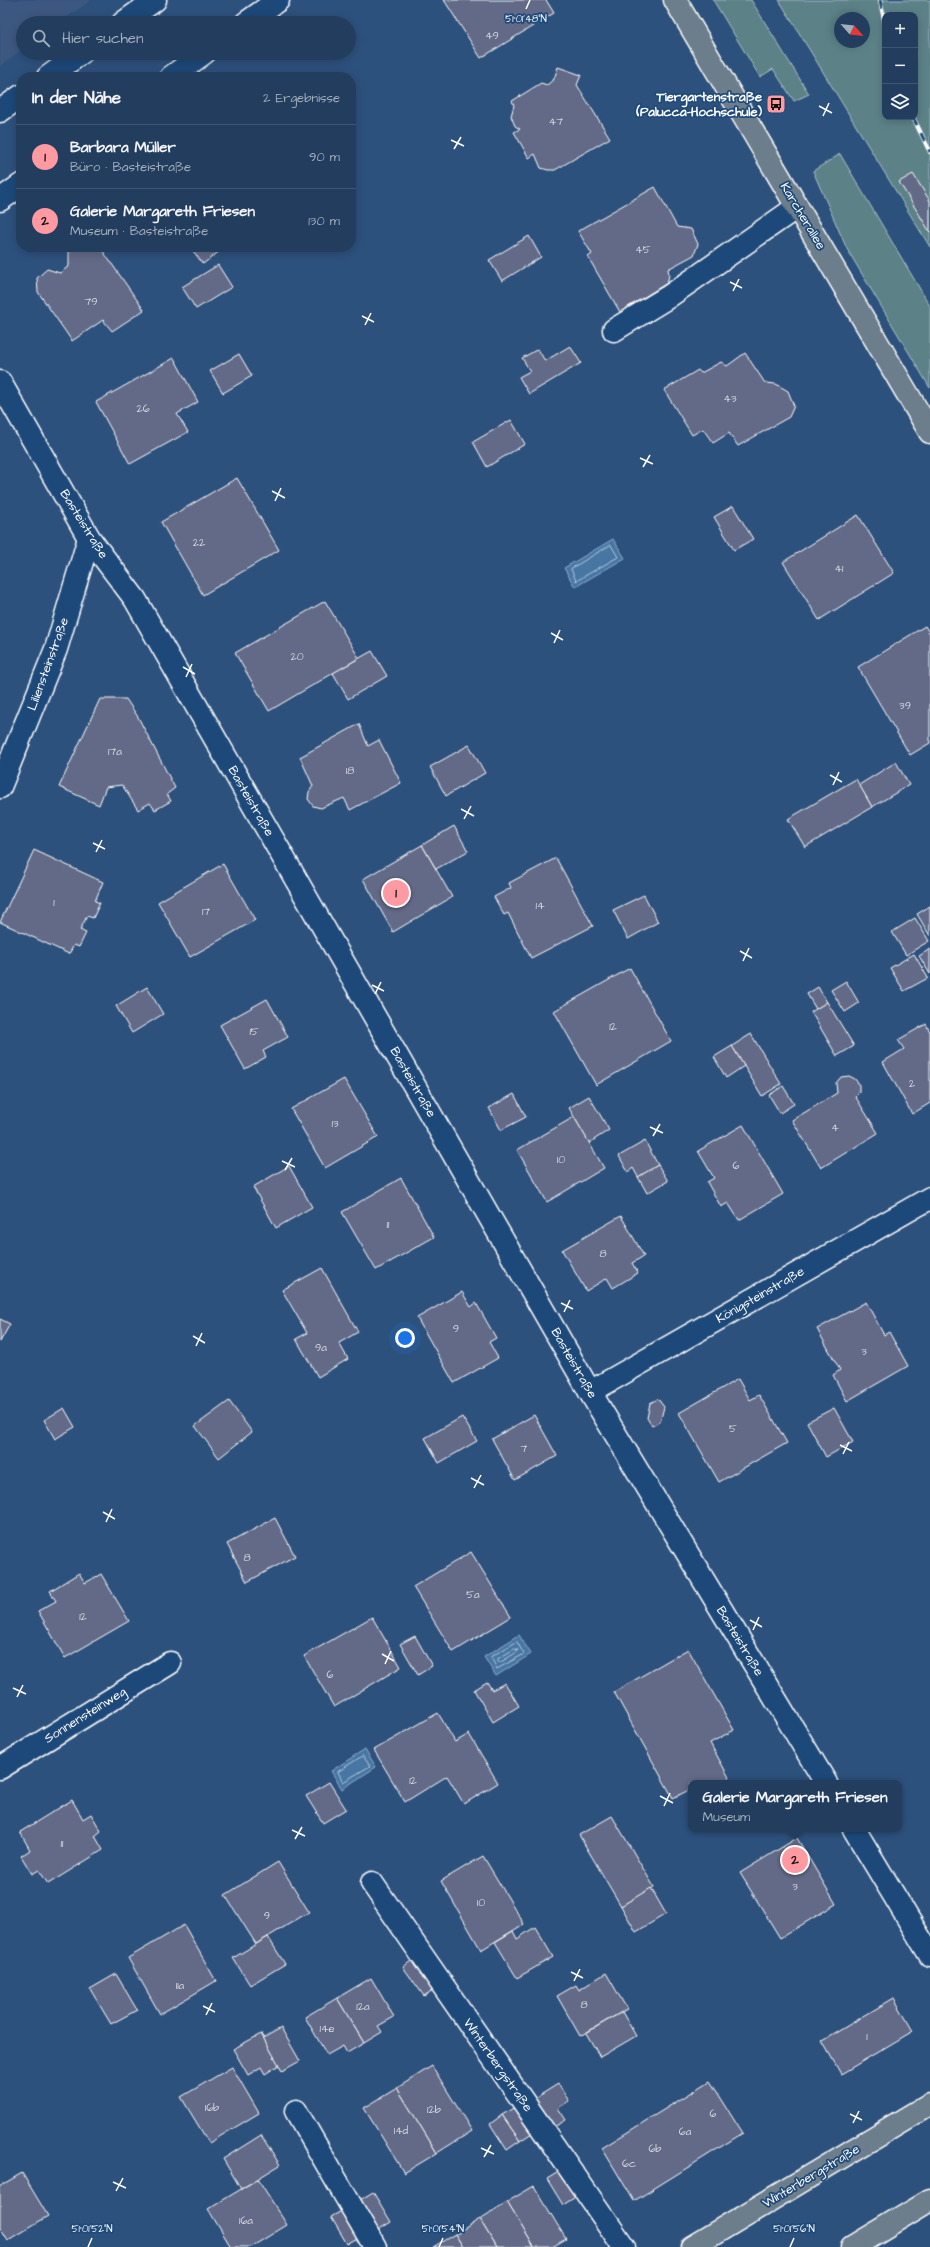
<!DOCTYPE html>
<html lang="de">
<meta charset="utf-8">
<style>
:root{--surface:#223d5e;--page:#2a4464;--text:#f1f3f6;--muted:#a2aebc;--line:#3f5673;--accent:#ff9aa2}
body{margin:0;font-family:"Architects Daughter",sans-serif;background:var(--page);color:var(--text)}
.controls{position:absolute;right:12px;top:12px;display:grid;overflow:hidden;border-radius:8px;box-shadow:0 2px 10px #0003}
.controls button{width:36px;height:36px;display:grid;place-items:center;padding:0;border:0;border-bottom:1px solid var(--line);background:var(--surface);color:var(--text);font:20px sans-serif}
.compass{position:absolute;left:834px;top:12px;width:36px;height:36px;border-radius:50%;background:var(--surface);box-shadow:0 2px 10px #0003;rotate:117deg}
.you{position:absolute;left:405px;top:1338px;width:14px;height:14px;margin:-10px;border:3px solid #fff;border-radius:50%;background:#1a73e8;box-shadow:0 0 0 6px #1a73e833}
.badge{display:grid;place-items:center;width:26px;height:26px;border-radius:50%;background:var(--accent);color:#111;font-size:13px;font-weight:700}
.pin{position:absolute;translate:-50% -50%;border:2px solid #fff;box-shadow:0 1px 4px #0006}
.popup{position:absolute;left:688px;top:1780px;width:214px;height:52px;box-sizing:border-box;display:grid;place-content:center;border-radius:8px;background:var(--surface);filter:drop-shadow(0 1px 3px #0005);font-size:13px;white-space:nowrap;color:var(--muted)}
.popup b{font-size:15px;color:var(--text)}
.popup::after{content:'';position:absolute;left:50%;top:100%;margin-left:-8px;border:8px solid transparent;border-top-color:var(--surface)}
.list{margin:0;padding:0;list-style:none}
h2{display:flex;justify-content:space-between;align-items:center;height:52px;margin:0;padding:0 16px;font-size:17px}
h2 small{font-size:13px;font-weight:400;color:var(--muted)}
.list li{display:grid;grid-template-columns:26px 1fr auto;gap:12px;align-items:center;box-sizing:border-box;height:64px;padding:0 16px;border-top:1px solid var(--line)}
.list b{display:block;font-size:15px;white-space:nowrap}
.list p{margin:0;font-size:13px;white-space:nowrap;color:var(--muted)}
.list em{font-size:13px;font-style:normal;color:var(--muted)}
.icon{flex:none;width:22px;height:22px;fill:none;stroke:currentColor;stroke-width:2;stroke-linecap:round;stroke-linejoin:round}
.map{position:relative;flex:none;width:930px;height:2247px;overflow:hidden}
.search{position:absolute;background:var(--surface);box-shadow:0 2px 10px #0003;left:16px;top:16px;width:340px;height:44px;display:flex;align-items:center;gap:10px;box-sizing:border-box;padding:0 14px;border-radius:22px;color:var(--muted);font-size:15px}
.panel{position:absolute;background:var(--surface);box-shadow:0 2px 10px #0003;left:16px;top:72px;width:340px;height:180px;border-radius:16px}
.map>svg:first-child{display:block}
</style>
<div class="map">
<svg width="930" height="2247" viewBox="0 0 930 2247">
<rect width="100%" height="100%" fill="#2d517d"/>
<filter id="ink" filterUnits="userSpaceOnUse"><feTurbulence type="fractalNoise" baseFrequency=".025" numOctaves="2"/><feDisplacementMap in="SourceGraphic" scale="8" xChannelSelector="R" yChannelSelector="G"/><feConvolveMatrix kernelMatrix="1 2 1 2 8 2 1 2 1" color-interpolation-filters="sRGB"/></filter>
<g filter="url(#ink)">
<polygon fill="#3e5980" points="0,0 91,0 59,23 23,23 23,49 0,66"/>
<g fill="#5b8288" stroke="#adc0c4" fill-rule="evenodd">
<polygon points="713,0 751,0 809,94 794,101 773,69 760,77"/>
<path d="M779 0H930V247ZM885 15H915V117H885ZM840 18H864V42H840Z"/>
<polygon points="840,154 930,306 930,388 847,249 813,171"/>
</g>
<g fill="#4776a3" stroke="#91adc8">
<polygon points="613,539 625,558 575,587 564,568"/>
<polygon points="519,1635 531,1654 496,1676 484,1657"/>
<polygon points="365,1749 376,1767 342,1789 331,1771"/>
</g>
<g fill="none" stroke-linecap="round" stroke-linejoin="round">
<g stroke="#b5c8da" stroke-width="1">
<polygon points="611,545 618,557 576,581 571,569"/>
<polygon points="517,1642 524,1654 497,1669 491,1657"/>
<polygon points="515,1649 518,1650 517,1652 501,1662 498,1662 498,1659"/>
<polygon points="363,1756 370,1766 343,1782 338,1772"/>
</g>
</g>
<g fill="#646b87" stroke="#fff">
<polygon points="444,0 546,0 554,13 481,58"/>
<polygon points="558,67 581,75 577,85 610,138 555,170 548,170 541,168 535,154 529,158 514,132 520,129 515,126 511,116 514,105 512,101 541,83 547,85 554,79"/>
<polygon points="913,174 930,201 930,232 899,182"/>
<polygon points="655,187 677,227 691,229 698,244 694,255 668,269 669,275 667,283 620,312 588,257 592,254 578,231"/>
<polygon points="529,236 541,257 502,281 489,260"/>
<polygon points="74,247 100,247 144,310 112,331 103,320 72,341 38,292 37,278 47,269 60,273 69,266 69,251"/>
<polygon points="190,247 225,247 203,264"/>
<polygon points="218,265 232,287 196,309 182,287"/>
<polygon points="570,346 581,363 529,394 519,377 530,371 522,358 538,349 545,361"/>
<polygon points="745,353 765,383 776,384 788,391 794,406 789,417 738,446 729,433 713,443 703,429 692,435 664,390 698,370 701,373 721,362 727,366"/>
<polygon points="239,354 252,376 223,393 210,371"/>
<polygon points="174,358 198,402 177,414 188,432 130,464 96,402"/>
<polygon points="511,420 525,444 487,467 473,442"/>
<polygon points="237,478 279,550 203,595 161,522"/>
<polygon points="733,506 753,539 734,550 714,517"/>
<polygon points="858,515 894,573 819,620 783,562"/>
<polygon points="325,601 359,658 269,711 235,653"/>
<polygon points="925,626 930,634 930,743 910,755 858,667"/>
<polygon points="372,651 387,676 348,699 333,673"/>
<polygon points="100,699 126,699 138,717 175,788 167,794 171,801 155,810 150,803 138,810 122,785 106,787 99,805 59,787"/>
<polygon points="359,724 368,746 379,740 401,783 350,810 344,798 321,808 313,806 308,799 309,792 313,786 300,757"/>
<polygon points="469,745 485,773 446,796 430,767"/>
<polygon points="896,762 909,785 872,807 859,785"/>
<polygon points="856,779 872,807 805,847 788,819"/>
<polygon points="454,826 468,851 436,869 422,845"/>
<polygon points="422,845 452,897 393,932 363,879"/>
<polygon points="34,850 103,882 95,901 100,903 93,918 87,916 80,930 86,933 79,947 74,945 69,954 0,922"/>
<polygon points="556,858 593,926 531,958 508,913 504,915 494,897 511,888 509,883"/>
<polygon points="223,864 255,920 190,957 158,902"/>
<polygon points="644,895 658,922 628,939 613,910"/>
<polygon points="930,906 930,936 917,914"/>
<polygon points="915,918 929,941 906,955 892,932"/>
<polygon points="930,949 930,974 919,956"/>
<polygon points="914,954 928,978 904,991 890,968"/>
<polygon points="630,968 671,1041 596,1085 554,1011"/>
<polygon points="846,981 859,1003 845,1012 831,990"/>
<polygon points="147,987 163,1014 132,1033 116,1006"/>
<polygon points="818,987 827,1002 816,1009 807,994"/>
<polygon points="267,999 288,1037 263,1051 266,1057 245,1069 220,1025"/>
<polygon points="827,1002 854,1046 837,1056 811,1012"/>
<polygon points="926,1024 930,1032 930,1103 912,1114 883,1062 904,1049 898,1040"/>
<polygon points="751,1034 781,1084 762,1096 732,1046"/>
<polygon points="732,1046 744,1066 726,1078 714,1057"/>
<polygon points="849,1076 855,1079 859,1085 859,1092 855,1096 878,1133 821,1168 792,1120 837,1093 836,1083 841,1077"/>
<polygon points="344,1079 378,1137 325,1168 291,1109"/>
<polygon points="783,1086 794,1104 780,1113 769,1095"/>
<polygon points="514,1094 526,1117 501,1130 489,1108"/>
<polygon points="589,1096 609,1130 589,1143 569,1108"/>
<polygon points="574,1117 604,1168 547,1202 517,1150"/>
<polygon points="743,1125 783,1194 739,1220 728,1203 721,1207 707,1182 714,1178 698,1151"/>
<polygon points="645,1141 658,1165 638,1177 633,1168 628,1172 619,1156"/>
<polygon points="658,1165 668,1181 647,1193 638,1177"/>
<polygon points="289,1166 312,1207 276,1228 253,1187"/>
<polygon points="401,1178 434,1237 376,1270 342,1212"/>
<polygon points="621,1216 644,1256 632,1263 638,1273 613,1288 607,1278 586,1291 562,1250"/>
<polygon points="322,1268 358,1332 339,1343 348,1359 318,1377 296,1339 307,1333 282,1290"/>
<polygon points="462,1292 471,1307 476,1303 496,1338 489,1342 498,1358 454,1383 417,1318"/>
<polygon points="866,1302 884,1335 889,1332 908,1366 847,1401 833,1375 840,1370 817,1329"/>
<polygon points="0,1319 10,1324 0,1342"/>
<polygon points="738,1379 750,1400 759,1395 787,1443 719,1482 679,1413"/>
<polygon points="658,1399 664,1407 660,1422 652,1426 647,1418 650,1403"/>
<polygon points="229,1401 252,1432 219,1458 195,1426"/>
<polygon points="64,1408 75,1427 55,1439 44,1420"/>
<polygon points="834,1408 853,1442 826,1457 807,1422"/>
<polygon points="534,1415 557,1456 515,1480 492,1439"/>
<polygon points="462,1417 477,1441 439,1463 425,1438"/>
<polygon points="275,1518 295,1556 247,1582 227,1544"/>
<polygon points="471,1552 511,1617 453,1652 413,1587"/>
<polygon points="79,1573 85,1583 101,1574 129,1621 65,1658 38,1611 56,1601 50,1591"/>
<polygon points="372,1617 401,1667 334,1707 304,1656"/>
<polygon points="415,1636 432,1666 418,1675 400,1644"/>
<polygon points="688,1649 734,1730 710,1743 732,1783 691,1783 691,1789 673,1798 614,1692"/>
<polygon points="487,1682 492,1690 505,1683 519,1706 493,1722 474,1690"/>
<polygon points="438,1713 455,1742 469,1734 498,1783 464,1804 447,1776 405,1802 374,1750"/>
<polygon points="329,1782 346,1809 323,1823 306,1796"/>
<polygon points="72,1800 83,1819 91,1814 101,1831 95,1836 103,1850 48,1884 39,1870 32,1874 21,1856 30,1850 20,1832"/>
<polygon points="612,1816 654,1887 621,1906 579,1835"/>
<polygon points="797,1838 836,1904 780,1938 740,1873"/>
<polygon points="483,1856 524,1924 481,1950 441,1881"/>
<polygon points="278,1862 309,1912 256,1944 225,1895"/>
<polygon points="651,1888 666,1914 636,1932 621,1906"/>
<polygon points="184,1925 216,1981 160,2014 128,1958"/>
<polygon points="535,1927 553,1957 517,1978 495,1942 513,1931 517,1939"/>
<polygon points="268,1937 285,1964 250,1985 233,1958"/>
<polygon points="415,1958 436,1988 424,1996 403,1967"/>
<polygon points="606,1973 627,2009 580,2036 557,1996 576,1985 579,1990"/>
<polygon points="116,1974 137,2010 111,2024 90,1989"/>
<polygon points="371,1978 394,2017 378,2026 382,2032 364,2043 337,1998"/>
<polygon points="337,1998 364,2043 347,2053 343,2046 327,2055 305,2017"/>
<polygon points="894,1998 913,2031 841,2074 822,2041"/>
<polygon points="622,2012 636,2036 600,2057 586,2033"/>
<polygon points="281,2028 300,2061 282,2071 263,2038"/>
<polygon points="261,2034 279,2065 265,2074 261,2067 248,2075 233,2049"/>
<polygon points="432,2066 472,2131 437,2153 397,2088"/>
<polygon points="232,2067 259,2113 209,2143 181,2097"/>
<polygon points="710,2081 743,2133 634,2201 602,2148"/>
<polygon points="558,2084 569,2101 558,2108 566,2120 552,2128 534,2099"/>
<polygon points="397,2088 437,2153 404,2173 364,2108"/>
<polygon points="515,2107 532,2133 520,2141 502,2115"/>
<polygon points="502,2115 520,2141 507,2150 490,2124"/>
<polygon points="261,2135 280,2165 241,2189 223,2159"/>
<polygon points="560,2171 577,2196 563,2205 547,2179"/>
<polygon points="22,2173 48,2216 8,2240 0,2227 0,2186"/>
<polygon points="258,2179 287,2225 251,2247 231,2247 208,2209"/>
<polygon points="534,2186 566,2239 552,2247 534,2247 507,2202"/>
<polygon points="373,2192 391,2222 378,2230 360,2200"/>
<polygon points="507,2202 534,2247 497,2247 480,2219"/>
<polygon points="345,2209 361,2236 347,2244 331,2217"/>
<polygon points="480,2219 497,2247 463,2247 455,2234"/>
<polygon points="455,2234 463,2247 433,2247"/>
</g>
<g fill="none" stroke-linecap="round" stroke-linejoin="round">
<g stroke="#fff" stroke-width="25">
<g id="minor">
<polyline points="123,23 155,0"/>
<polyline points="246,23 278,0"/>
<polyline points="48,77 81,53"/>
<polyline points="171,77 204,53"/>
<polyline points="0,111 21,96"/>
<polyline points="0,200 21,185"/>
<polyline points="614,330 668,297 797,207"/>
<polyline points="0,382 89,538 135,599 590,1392 826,1783"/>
<polyline points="0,787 56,649 89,538"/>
<polyline points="590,1392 930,1198"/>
<polyline points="0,1768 170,1663"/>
<polyline points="854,1829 930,1955"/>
<polyline points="372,1883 624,2247"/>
<polyline points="296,2111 375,2247"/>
</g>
</g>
<g stroke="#fff" stroke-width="25">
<g id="major">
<polyline points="675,0 930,432"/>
<polyline points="692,2247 930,2104"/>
<polyline points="852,2247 930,2200"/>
</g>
</g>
<use href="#minor" stroke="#1f4a7a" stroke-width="22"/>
<use href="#major" stroke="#6c7d8b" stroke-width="22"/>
<g stroke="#fff" stroke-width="4.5">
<g id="rail">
<polyline points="880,0 885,24"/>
<polyline points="913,117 930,152"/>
</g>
</g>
<use href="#rail" stroke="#1f4a7a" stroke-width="3" stroke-dasharray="9" stroke-linecap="butt"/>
</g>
</g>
<path fill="none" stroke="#fff" stroke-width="1.5" d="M526 9 530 0M819 106 832 113M823 116 829 103M451 140 464 146M454 149 461 137M730 282 742 288M733 291 739 279M362 316 374 322M365 325 371 313M640 458 653 464M643 467 650 455M272 491 285 498M275 501 281 488M551 633 563 640M554 643 560 630M183 667 195 674M186 677 192 664M830 775 842 782M833 785 839 772M461 809 474 816M464 819 471 806M93 843 105 849M96 852 102 840M740 951 752 958M743 961 749 948M372 985 384 991M375 994 381 982M650 1127 663 1133M653 1136 660 1124M282 1161 295 1167M285 1170 292 1158M561 1303 573 1309M564 1312 570 1300M193 1336 205 1343M196 1346 202 1333M840 1445 852 1451M843 1454 849 1442M471 1478 484 1485M474 1488 481 1475M103 1512 115 1519M106 1522 112 1509M750 1620 762 1627M753 1630 759 1617M382 1654 394 1661M385 1664 391 1651M13 1688 26 1694M17 1697 23 1685M660 1796 673 1803M664 1806 670 1793M292 1830 305 1836M295 1839 302 1827M571 1972 583 1978M574 1981 580 1969M203 2006 215 2012M206 2015 212 2003M850 2114 862 2120M853 2123 859 2111M481 2148 494 2154M484 2157 491 2145M113 2182 126 2188M116 2191 123 2178M88 2247 92 2238M439 2247 443 2238M790 2247 794 2238"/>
<defs>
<g id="bus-square" transform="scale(1)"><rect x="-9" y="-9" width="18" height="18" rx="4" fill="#ff9aa2" stroke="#1f4a7a"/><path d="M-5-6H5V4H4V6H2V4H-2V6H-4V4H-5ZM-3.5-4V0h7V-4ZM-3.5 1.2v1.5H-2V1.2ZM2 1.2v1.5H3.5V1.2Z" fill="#111"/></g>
</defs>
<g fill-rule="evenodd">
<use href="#bus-square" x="776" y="104"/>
</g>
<g text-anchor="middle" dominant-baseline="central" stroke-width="3.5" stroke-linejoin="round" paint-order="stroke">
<g font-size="11" fill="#d8dae1">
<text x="492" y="35">49</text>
<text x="556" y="121">47</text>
<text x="643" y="249">45</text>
<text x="91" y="301">79</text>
<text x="730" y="398">43</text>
<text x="143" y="408">26</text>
<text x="199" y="542">22</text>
<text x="839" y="568">41</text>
<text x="297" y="656">20</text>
<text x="905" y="705">39</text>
<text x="115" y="751">17a</text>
<text x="350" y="770">18</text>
<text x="54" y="902">1</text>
<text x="540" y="905">14</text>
<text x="206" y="911">17</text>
<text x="613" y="1026">12</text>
<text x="254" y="1031">15</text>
<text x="912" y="1083">2</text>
<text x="335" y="1123">13</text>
<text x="835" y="1127">4</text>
<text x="561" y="1159">10</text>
<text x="736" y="1165">6</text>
<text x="388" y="1224">11</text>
<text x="603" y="1253">8</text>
<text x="456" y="1328">9</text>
<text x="321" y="1347">9a</text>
<text x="864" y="1351">3</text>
<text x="733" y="1428">5</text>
<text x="524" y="1448">7</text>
<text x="247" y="1557">8</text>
<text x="473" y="1594">5a</text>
<text x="83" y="1616">12</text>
<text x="330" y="1674">6</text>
<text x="413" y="1780">12</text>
<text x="62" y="1843">11</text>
<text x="795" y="1886">3</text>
<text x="481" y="1902">10</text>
<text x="267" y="1915">9</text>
<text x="180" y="1985">11a</text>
<text x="584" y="2004">8</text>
<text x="363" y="2006">12a</text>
<text x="327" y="2028">14e</text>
<text x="867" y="2036">1</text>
<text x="212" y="2107">16b</text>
<text x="434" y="2109">12b</text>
<text x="713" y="2113">6</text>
<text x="401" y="2130">14d</text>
<text x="685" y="2131">6a</text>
<text x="655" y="2148">6b</text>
<text x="629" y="2163">6c</text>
<text x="246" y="2220">16a</text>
</g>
<g font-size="13" font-weight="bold" fill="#fff" stroke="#1f4a7a" text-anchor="end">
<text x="762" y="97">Tiergartenstraße<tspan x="762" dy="15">(Palucca-Hochschule)</tspan></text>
</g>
<g font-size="13" fill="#fff" stroke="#1f4a7a">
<text transform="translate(803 216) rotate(59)">Karcherallee</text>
<text transform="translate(84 524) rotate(58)">Basteistraße</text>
<text transform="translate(48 664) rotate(-70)">Liliensteinstraße</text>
<text transform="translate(251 801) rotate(60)">Basteistraße</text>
<text transform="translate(413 1082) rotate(60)">Basteistraße</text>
<text transform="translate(760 1295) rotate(-30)">Königsteinstraße</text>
<text transform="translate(574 1363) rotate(60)">Basteistraße</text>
<text transform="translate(740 1641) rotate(59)">Basteistraße</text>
<text transform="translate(85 1715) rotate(-32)">Sonnensteinweg</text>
<text transform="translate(498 2065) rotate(55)">Winterbergstraße</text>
<text transform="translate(811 2176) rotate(-31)">Winterbergstraße</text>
</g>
</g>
<g font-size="10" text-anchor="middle" fill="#fff" stroke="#1f4a7a" stroke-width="3.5" stroke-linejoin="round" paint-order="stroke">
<text x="526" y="22">51°01'48"N</text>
<text x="92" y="2232">51°01'52"N</text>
<text x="443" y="2232">51°01'54"N</text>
<text x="794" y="2232">51°01'56"N</text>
</g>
</svg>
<div class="controls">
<button>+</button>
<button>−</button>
<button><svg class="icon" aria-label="layers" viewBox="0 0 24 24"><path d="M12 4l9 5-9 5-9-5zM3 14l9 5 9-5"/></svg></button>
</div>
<svg class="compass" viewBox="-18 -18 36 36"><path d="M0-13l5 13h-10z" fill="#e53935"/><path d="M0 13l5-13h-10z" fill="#a2aebc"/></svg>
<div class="you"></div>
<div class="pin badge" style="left:396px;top:893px">1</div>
<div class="pin badge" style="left:795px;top:1860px">2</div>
<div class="popup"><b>Galerie Margareth Friesen</b>Museum</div>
<div class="search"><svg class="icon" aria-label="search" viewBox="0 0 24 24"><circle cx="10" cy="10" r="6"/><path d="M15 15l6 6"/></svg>Hier suchen</div>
<section class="panel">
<h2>In der Nähe<small>2 Ergebnisse</small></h2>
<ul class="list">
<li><span class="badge">1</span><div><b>Barbara Müller</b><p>Büro · Basteistraße</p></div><em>90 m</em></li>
<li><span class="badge">2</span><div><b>Galerie Margareth Friesen</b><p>Museum · Basteistraße</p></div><em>130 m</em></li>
</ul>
</section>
</div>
